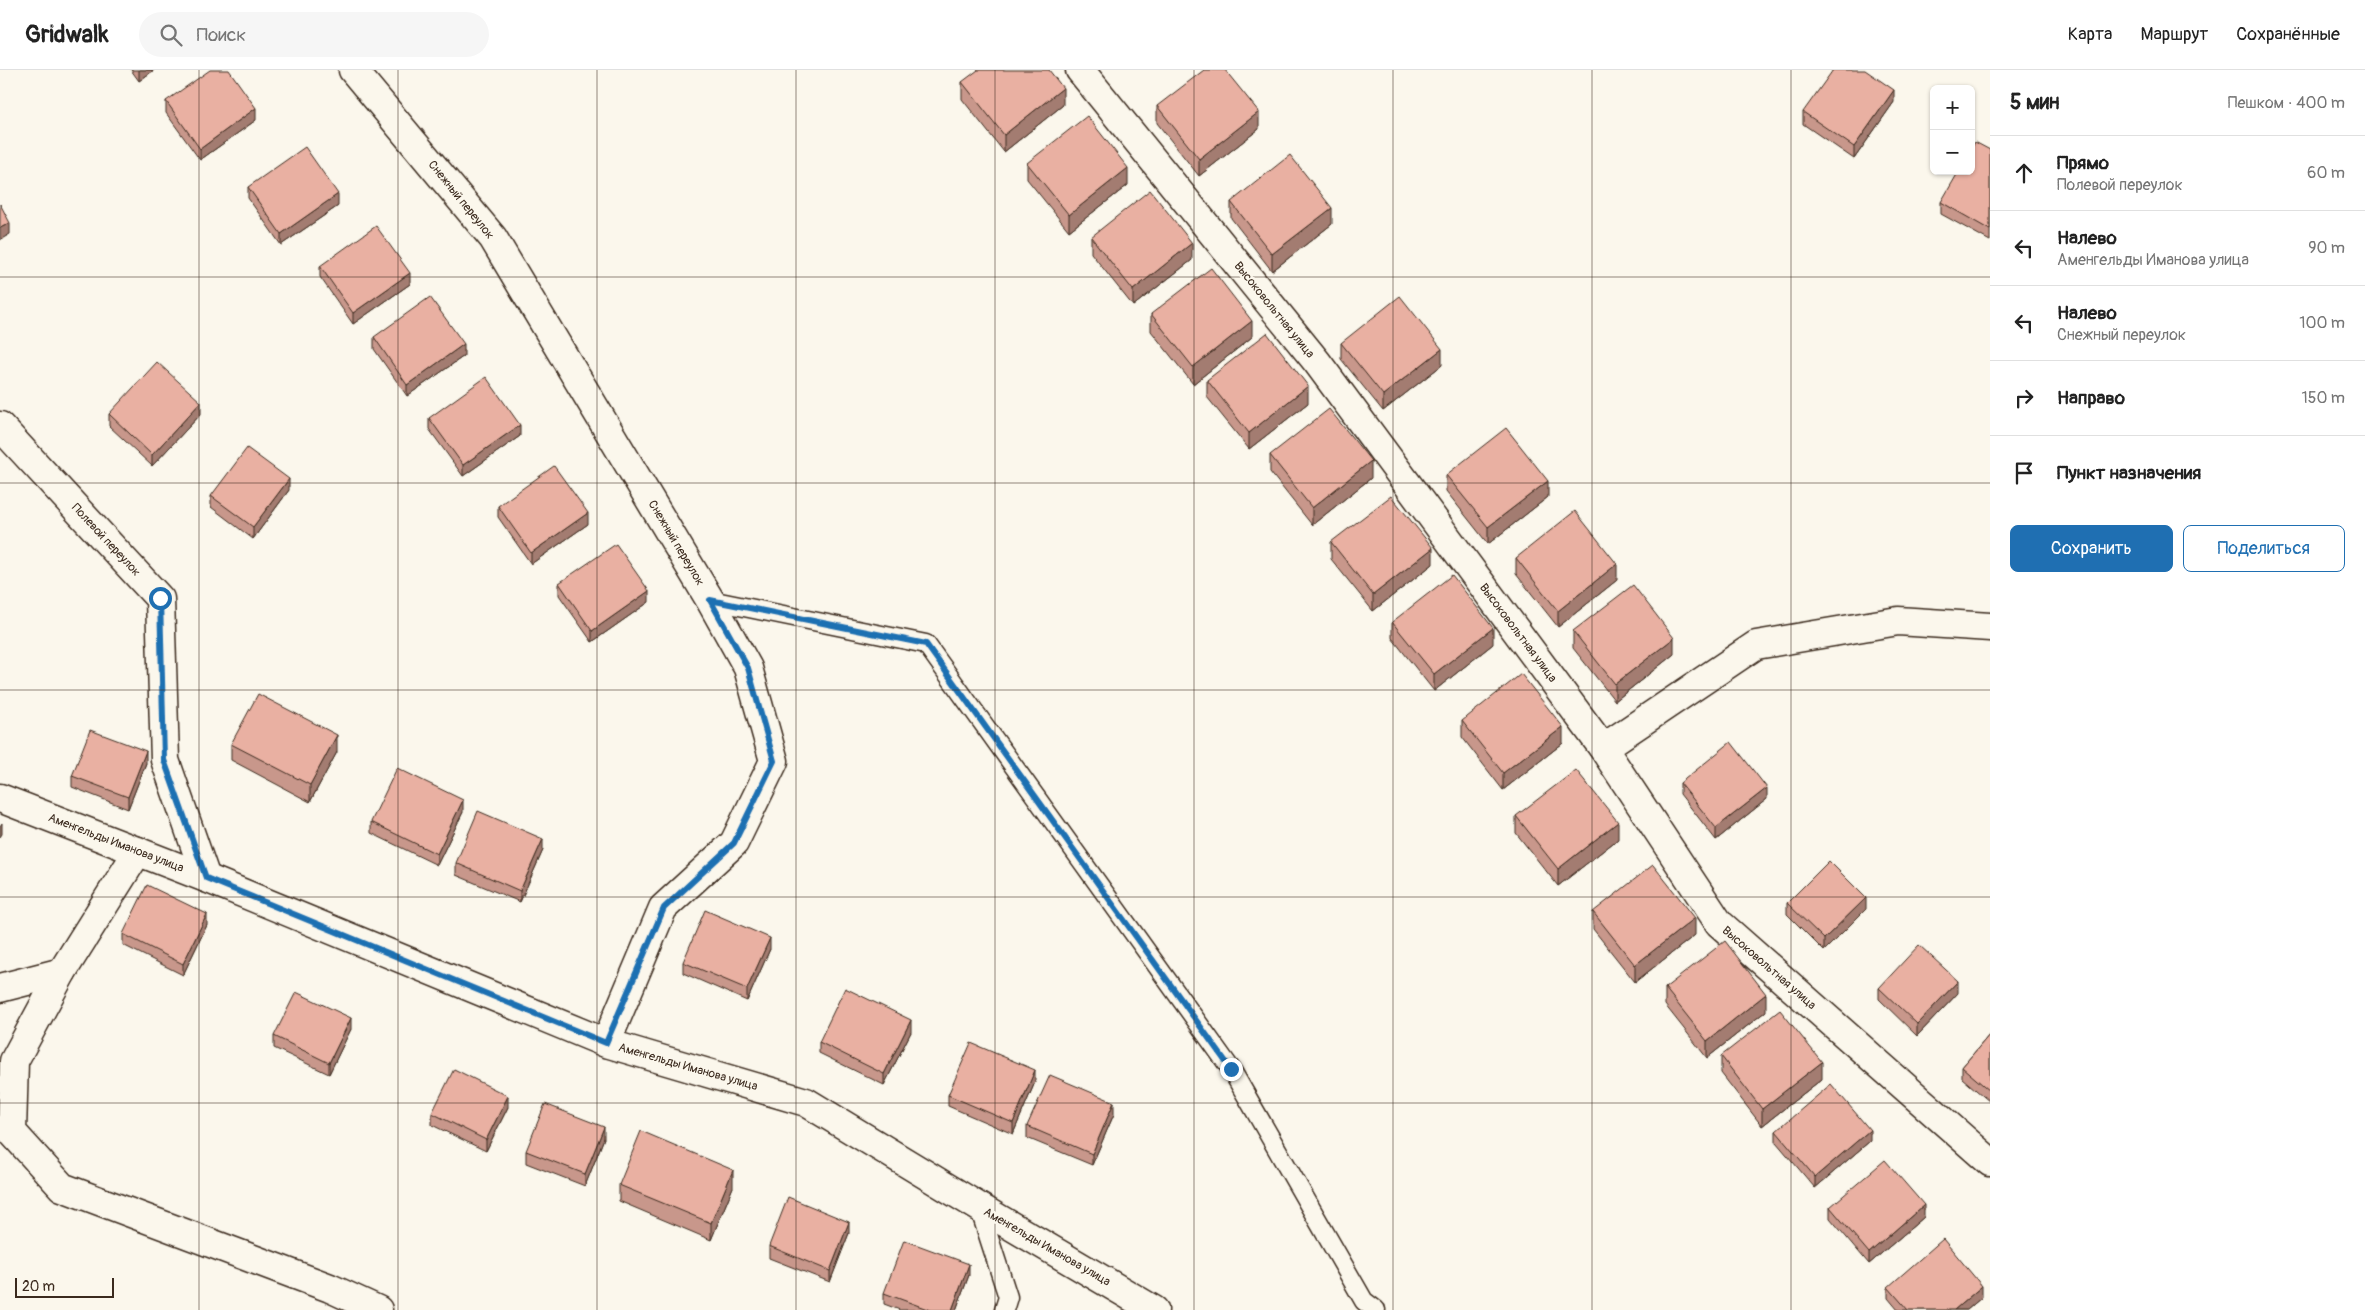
<!DOCTYPE html>
<html lang="ru">
<meta charset="utf-8">
<style>
:root{--surface:#fff;--page:#f6f6f6;--text:#222;--muted:#767676;--line:#e0e0e0;--accent:#1f6fb2}
body{margin:0;font-family:Pangolin,sans-serif;background:var(--page);color:var(--text)}
.controls{position:absolute;right:15px;top:15px;display:grid;overflow:hidden;border-radius:8px;box-shadow:0 1px 4px #0004}
.controls button{width:45px;height:45px;display:grid;place-items:center;padding:0;border:0;border-bottom:1px solid var(--line);background:var(--surface);color:var(--text);font:25px sans-serif}
.scale{position:absolute;left:15px;bottom:12px;width:99px;box-sizing:border-box;padding-left:5px;border:2px solid #3b2a1e;border-top:0;font-size:14px;line-height:18px;white-space:nowrap;color:#3b2a1e;-webkit-text-stroke:4px #fbf7ec;paint-order:stroke}
.stop{position:absolute;width:15px;height:15px;margin:-11px;border:4px solid #1f6fb2;border-radius:50%;background:#fff}
.stop.end{background:#1f6fb2;border-color:#fff;box-shadow:0 1px 5px #0008}
.list{margin:0;padding:0;list-style:none}
h2{display:flex;justify-content:space-between;align-items:center;height:65px;margin:0;padding:0 20px;font-size:21px}
h2 small{font-size:16px;font-weight:400;color:var(--muted)}
.list li{display:grid;grid-template-columns:32px 1fr auto;gap:15px;align-items:center;box-sizing:border-box;height:75px;padding:0 20px;border-top:1px solid var(--line)}
.list b{display:block;font-size:19px;white-space:nowrap}
.list p{margin:0;font-size:16px;white-space:nowrap;color:var(--muted)}
.list em{font-size:16px;font-style:normal;color:var(--muted)}
.actions{display:flex;gap:10px;padding:15px 20px}
.actions a{flex:1;padding:11px 0;border:1px solid var(--accent);border-radius:8px;text-align:center;font-size:18px;color:var(--accent)}
.actions .main{background:var(--accent);color:#fff}
.icon{flex:none;width:28px;height:28px;fill:none;stroke:currentColor;stroke-width:2;stroke-linecap:round;stroke-linejoin:round}
.map{position:relative;flex:none;width:1990px;height:1240px;overflow:hidden}
header{display:flex;align-items:center;gap:30px;box-sizing:border-box;height:70px;padding:0 25px;background:var(--surface);border-bottom:1px solid var(--line)}
header strong{font-size:24px}
nav{display:flex;gap:28px;margin-inline-start:auto;font-size:18px}
.search{width:350px;height:45px;background:var(--page);display:flex;align-items:center;gap:12px;box-sizing:border-box;padding:0 18px;border-radius:28px;color:var(--muted);font-size:19px}
main{display:flex}
aside{flex:1;background:var(--surface)}
.map>svg:first-child{display:block}
</style>
<header>
<strong>Gridwalk</strong>
<div class="search"><svg class="icon" aria-label="search" viewBox="0 0 24 24"><circle cx="10" cy="10" r="6"/><path d="M15 15l6 6"/></svg>Поиск</div>
<nav><a>Карта</a><a>Маршрут</a><a>Сохранённые</a></nav>
</header>
<main>
<div class="map">
<svg width="1990" height="1240" viewBox="0 0 1990 1240">
<rect width="100%" height="100%" fill="#fbf7ec"/>
<filter id="ink" filterUnits="userSpaceOnUse"><feTurbulence type="fractalNoise" baseFrequency=".02" numOctaves="2"/><feDisplacementMap in="SourceGraphic" scale="10" xChannelSelector="R" yChannelSelector="G"/><feConvolveMatrix kernelMatrix="1 2 1 2 8 2 1 2 1" color-interpolation-filters="sRGB"/></filter>
<g filter="url(#ink)">
<g fill="none" stroke-linecap="round" stroke-linejoin="round">
<g stroke="#3b2a1e" stroke-width="21">
<g id="lane">
<polyline points="710,530 926,574 1231,999 1364,1231 1376,1240"/>
<polyline points="979,1137 1008,1227 1004,1240"/>
</g>
</g>
<g stroke="#3b2a1e" stroke-width="31">
<g id="street">
<polyline points="353,0 493,168 710,530 748,598 774,691 734,773 663,838 606,973"/>
<polyline points="1080,0 1317,292 1603,678 1719,853 1990,1092"/>
<polyline points="0,356 160,529 165,690 206,808"/>
<polyline points="1603,678 1756,575 1898,551 1990,557"/>
<polyline points="0,728 206,808 606,973 806,1032 979,1137 1154,1240"/>
<polyline points="62,902 14,991 12,1062 62,1117 330,1218 378,1240"/>
<polyline points="0,918 62,902 138,781"/>
</g>
</g>
<use href="#lane" stroke="#fbf7ec" stroke-width="18"/>
<use href="#street" stroke="#fbf7ec" stroke-width="28"/>
</g>
<g fill="#c8978b" stroke="#3b2a1e">
<polygon points="131,0 154,0 139,11"/>
<polygon points="962,12 1063,35 1004,82 962,29"/>
<polygon points="166,31 256,50 200,90 166,43"/>
<polygon points="1894,32 1854,89 1803,54 1803,42"/>
<polygon points="1157,36 1259,59 1199,106 1157,53"/>
<polygon points="1990,80 1990,171 1941,144 1941,132"/>
<polygon points="1027,93 1128,115 1069,161 1027,109"/>
<polygon points="248,117 338,136 281,175 248,128"/>
<polygon points="1231,132 1332,154 1272,201 1231,148"/>
<polygon points="1091,167 1192,190 1133,236 1091,183"/>
<polygon points="320,196 410,214 353,254 320,207"/>
<polygon points="1151,244 1252,267 1193,314 1151,261"/>
<polygon points="374,267 464,286 407,326 374,279"/>
<polygon points="1341,273 1442,295 1383,341 1341,289"/>
<polygon points="1207,310 1308,333 1249,379 1207,327"/>
<polygon points="109,344 201,344 152,396 109,356"/>
<polygon points="429,348 520,366 463,406 429,359"/>
<polygon points="1270,385 1371,408 1312,455 1270,402"/>
<polygon points="1446,405 1548,427 1488,474 1446,421"/>
<polygon points="289,420 253,469 211,437 211,426"/>
<polygon points="498,436 588,454 531,494 498,447"/>
<polygon points="1331,472 1433,494 1373,541 1331,489"/>
<polygon points="1516,488 1617,510 1558,557 1516,504"/>
<polygon points="559,513 649,532 592,572 559,525"/>
<polygon points="1392,552 1493,574 1434,621 1392,568"/>
<polygon points="1573,561 1674,584 1615,631 1573,578"/>
<polygon points="1462,651 1563,673 1503,720 1462,667"/>
<polygon points="231,674 337,682 310,732 231,690"/>
<polygon points="146,693 128,739 72,717 72,706"/>
<polygon points="1680,713 1767,729 1716,770 1680,724"/>
<polygon points="463,742 437,795 371,763 371,752"/>
<polygon points="1516,746 1618,769 1558,816 1516,763"/>
<polygon points="543,780 520,832 456,805 456,793"/>
<polygon points="1787,833 1866,839 1824,881 1787,844"/>
<polygon points="1593,842 1695,865 1635,912 1593,859"/>
<polygon points="207,855 183,905 123,875 123,864"/>
<polygon points="770,879 747,931 683,903 683,892"/>
<polygon points="1665,918 1766,941 1707,988 1665,935"/>
<polygon points="1879,918 1958,923 1917,966 1879,929"/>
<polygon points="351,959 329,1004 274,978 274,966"/>
<polygon points="911,962 884,1015 819,983 819,972"/>
<polygon points="1990,964 1990,1032 1962,1008 1962,997"/>
<polygon points="1721,986 1822,1009 1762,1056 1721,1003"/>
<polygon points="1035,1012 1013,1064 948,1036 948,1025"/>
<polygon points="508,1037 486,1081 432,1055 432,1043"/>
<polygon points="1114,1044 1092,1095 1027,1068 1027,1056"/>
<polygon points="1776,1061 1870,1071 1815,1118 1776,1072"/>
<polygon points="604,1068 585,1116 526,1093 526,1081"/>
<polygon points="619,1115 733,1117 711,1170 619,1131"/>
<polygon points="1830,1137 1924,1147 1869,1194 1830,1148"/>
<polygon points="849,1163 830,1212 769,1188 769,1176"/>
<polygon points="969,1205 956,1240 900,1240 884,1234 884,1223"/>
<polygon points="1888,1217 1982,1227 1967,1240 1898,1240 1888,1228"/>
</g>
<g fill="#a37b71" stroke="#3b2a1e">
<polygon points="139,0 154,0 139,11"/>
<polygon points="1063,18 1063,35 1004,82 1004,65"/>
<polygon points="1894,20 1894,32 1854,89 1854,77"/>
<polygon points="256,38 256,50 200,90 200,79"/>
<polygon points="1259,42 1259,59 1199,106 1199,89"/>
<polygon points="1128,98 1128,115 1069,161 1069,145"/>
<polygon points="338,124 338,136 281,175 281,164"/>
<polygon points="1332,138 1332,154 1272,201 1272,184"/>
<polygon points="10,153 10,164 0,170 0,158"/>
<polygon points="1192,173 1192,190 1133,236 1133,220"/>
<polygon points="410,203 410,214 353,254 353,243"/>
<polygon points="1252,251 1252,267 1193,314 1193,297"/>
<polygon points="464,274 464,286 407,326 407,315"/>
<polygon points="1442,279 1442,295 1383,341 1383,325"/>
<polygon points="1308,316 1308,333 1249,379 1249,363"/>
<polygon points="201,332 201,344 152,396 152,385"/>
<polygon points="520,355 520,366 463,406 463,395"/>
<polygon points="1371,391 1371,408 1312,455 1312,438"/>
<polygon points="289,409 289,420 253,469 253,457"/>
<polygon points="1548,411 1548,427 1488,474 1488,457"/>
<polygon points="588,443 588,454 531,494 531,483"/>
<polygon points="1433,478 1433,494 1373,541 1373,525"/>
<polygon points="1617,494 1617,510 1558,557 1558,541"/>
<polygon points="649,521 649,532 592,572 592,561"/>
<polygon points="1493,558 1493,574 1434,621 1434,604"/>
<polygon points="1674,568 1674,584 1615,631 1615,614"/>
<polygon points="1563,657 1563,673 1503,720 1503,703"/>
<polygon points="337,665 337,682 310,732 310,715"/>
<polygon points="146,681 146,693 128,739 128,727"/>
<polygon points="1767,718 1767,729 1716,770 1716,758"/>
<polygon points="463,730 463,742 437,795 437,784"/>
<polygon points="1618,752 1618,769 1558,816 1558,799"/>
<polygon points="2,753 2,764 0,767 0,756"/>
<polygon points="543,769 543,780 520,832 520,821"/>
<polygon points="1866,828 1866,839 1824,881 1824,869"/>
<polygon points="207,844 207,855 183,905 183,894"/>
<polygon points="1695,848 1695,865 1635,912 1635,895"/>
<polygon points="770,868 770,879 747,931 747,919"/>
<polygon points="1958,911 1958,923 1917,966 1917,954"/>
<polygon points="1766,924 1766,941 1707,988 1707,971"/>
<polygon points="351,948 351,959 329,1004 329,993"/>
<polygon points="911,950 911,962 884,1015 884,1004"/>
<polygon points="1822,992 1822,1009 1762,1056 1762,1039"/>
<polygon points="1035,1000 1035,1012 1013,1064 1013,1053"/>
<polygon points="508,1026 508,1037 486,1081 486,1070"/>
<polygon points="1114,1032 1114,1044 1092,1095 1092,1084"/>
<polygon points="604,1057 604,1068 585,1116 585,1104"/>
<polygon points="1870,1060 1870,1071 1815,1118 1815,1107"/>
<polygon points="733,1100 733,1117 711,1170 711,1153"/>
<polygon points="1924,1135 1924,1147 1869,1194 1869,1183"/>
<polygon points="849,1152 849,1163 830,1212 830,1201"/>
<polygon points="969,1194 969,1205 956,1240 952,1240"/>
<polygon points="1982,1216 1982,1227 1967,1240 1954,1240"/>
</g>
<g fill="#e9b0a2" stroke="#3b2a1e">
<polygon points="210,0 229,0 256,38 200,79 166,31"/>
<polygon points="978,0 1049,0 1063,18 1004,65 962,12"/>
<polygon points="1204,0 1225,0 1259,42 1199,89 1157,36"/>
<polygon points="1833,0 1865,0 1894,20 1854,77 1803,42"/>
<polygon points="1087,46 1128,98 1069,145 1027,93"/>
<polygon points="1975,72 1990,80 1990,160 1941,132 1959,101 1971,101 1971,79"/>
<polygon points="305,77 338,124 281,164 248,117"/>
<polygon points="1290,85 1332,138 1272,184 1231,132"/>
<polygon points="1150,120 1192,173 1133,220 1091,167"/>
<polygon points="0,134 10,153 0,158"/>
<polygon points="376,156 410,203 353,243 320,196"/>
<polygon points="1211,198 1252,251 1193,297 1151,244"/>
<polygon points="1400,226 1442,279 1383,325 1341,273"/>
<polygon points="430,227 464,274 407,315 374,267"/>
<polygon points="1267,263 1308,316 1249,363 1207,310"/>
<polygon points="157,292 201,332 152,385 109,344"/>
<polygon points="486,307 520,355 463,395 429,348"/>
<polygon points="1329,339 1371,391 1312,438 1270,385"/>
<polygon points="1506,358 1548,411 1488,457 1446,405"/>
<polygon points="247,378 289,409 253,457 211,426"/>
<polygon points="554,396 588,443 531,483 498,436"/>
<polygon points="1391,426 1433,478 1373,525 1331,472"/>
<polygon points="1575,441 1617,494 1558,541 1516,488"/>
<polygon points="616,474 649,521 592,561 559,513"/>
<polygon points="1452,505 1493,558 1434,604 1392,552"/>
<polygon points="1633,515 1674,568 1615,614 1573,561"/>
<polygon points="1521,604 1563,657 1503,703 1462,651"/>
<polygon points="258,624 337,665 310,715 231,674"/>
<polygon points="90,660 146,681 128,727 72,706"/>
<polygon points="1731,672 1767,718 1716,758 1680,713"/>
<polygon points="397,698 463,730 437,784 371,752"/>
<polygon points="1576,700 1618,752 1558,799 1516,746"/>
<polygon points="478,741 543,769 520,821 456,793"/>
<polygon points="1829,791 1866,828 1824,869 1787,833"/>
<polygon points="1653,795 1695,848 1635,895 1593,842"/>
<polygon points="147,815 207,844 183,894 123,864"/>
<polygon points="705,840 770,868 747,919 683,892"/>
<polygon points="1725,871 1766,924 1707,971 1665,918"/>
<polygon points="1919,875 1958,911 1917,954 1879,918"/>
<polygon points="845,918 911,950 884,1004 819,972"/>
<polygon points="296,922 351,948 329,993 274,966"/>
<polygon points="1780,940 1822,992 1762,1039 1721,986"/>
<polygon points="1990,964 1990,1021 1962,997"/>
<polygon points="971,973 1035,1000 1013,1053 948,1025"/>
<polygon points="454,999 508,1026 486,1070 432,1043"/>
<polygon points="1050,1005 1114,1032 1092,1084 1027,1056"/>
<polygon points="1831,1014 1870,1060 1815,1107 1776,1061"/>
<polygon points="545,1034 604,1057 585,1104 526,1081"/>
<polygon points="641,1061 733,1100 711,1153 619,1115"/>
<polygon points="1885,1090 1924,1135 1869,1183 1830,1137"/>
<polygon points="788,1127 849,1152 830,1201 769,1176"/>
<polygon points="1943,1169 1982,1216 1954,1240 1908,1240 1888,1217"/>
<polygon points="904,1170 969,1194 952,1240 930,1240 884,1223"/>
</g>
</g>
<g fill="none" stroke-linecap="round" stroke-linejoin="round" filter="url(#ink)">
<polyline stroke="#1f6fb2" stroke-width="6" points="160,528 164,690 206,808 606,973 664,838 734,773 774,691 748,598 710,530 926,574 1231,999"/>
</g>
<path fill="none" stroke="#3b2a1e" stroke-width="1" stroke-opacity="0.55" d="M199 0V1240M398 0V1240M597 0V1240M796 0V1240M995 0V1240M1194 0V1240M1393 0V1240M1592 0V1240M1791 0V1240M0 207H1990M0 413H1990M0 620H1990M0 827H1990M0 1033H1990"/>
<g text-anchor="middle" dominant-baseline="central" stroke-width="5" stroke-linejoin="round" paint-order="stroke">
<g font-size="12" fill="#3b2a1e" stroke="#fbf7ec">
<text transform="translate(461 130) rotate(51)">Снежный переулок</text>
<text transform="translate(1274 240) rotate(51)">Высоковольтная улица</text>
<text transform="translate(106 470) rotate(47)">Полевой переулок</text>
<text transform="translate(676 473) rotate(59)">Снежный переулок</text>
<text transform="translate(1518 563) rotate(53)">Высоковольтная улица</text>
<text transform="translate(116 773) rotate(21)">Аменгельды Иманова улица</text>
<text transform="translate(1769 898) rotate(41)">Высоковольтная улица</text>
<text transform="translate(688 997) rotate(16)">Аменгельды Иманова улица</text>
<text transform="translate(1047 1177) rotate(30)">Аменгельды Иманова улица</text>
</g>
</g>
</svg>
<div class="controls">
<button>+</button>
<button>−</button>
</div>
<div class="scale">20 m</div>
<div class="stop" style="left:160px;top:528px"></div>
<div class="stop end" style="left:1231px;top:999px"></div>
</div>
<aside>
<h2>5 мин<small>Пешком · 400 m</small></h2>
<ul class="list">
<li><svg class="icon" aria-label="ahead" viewBox="0 0 24 24"><path d="M12 20V5M6 11l6-6 6 6"/></svg><div><b>Прямо</b><p>Полевой переулок</p></div><em>60 m</em></li>
<li><svg class="icon" aria-label="left" viewBox="0 0 24 24"><path d="M17 20v-9H6M10 6l-5 5 5 5"/></svg><div><b>Налево</b><p>Аменгельды Иманова улица</p></div><em>90 m</em></li>
<li><svg class="icon" aria-label="left" viewBox="0 0 24 24"><path d="M17 20v-9H6M10 6l-5 5 5 5"/></svg><div><b>Налево</b><p>Снежный переулок</p></div><em>100 m</em></li>
<li><svg class="icon" aria-label="right" viewBox="0 0 24 24"><path d="M7 20v-9h11M14 6l5 5-5 5"/></svg><div><b>Направо</b></div><em>150 m</em></li>
<li><svg class="icon" aria-label="arrive" viewBox="0 0 24 24"><path d="M6 21V4h12l-3 4 3 4H6"/></svg><div><b>Пункт назначения</b></div></li>
</ul>
<div class="actions"><a class="main">Сохранить</a><a>Поделиться</a></div>
</aside>
</main>
